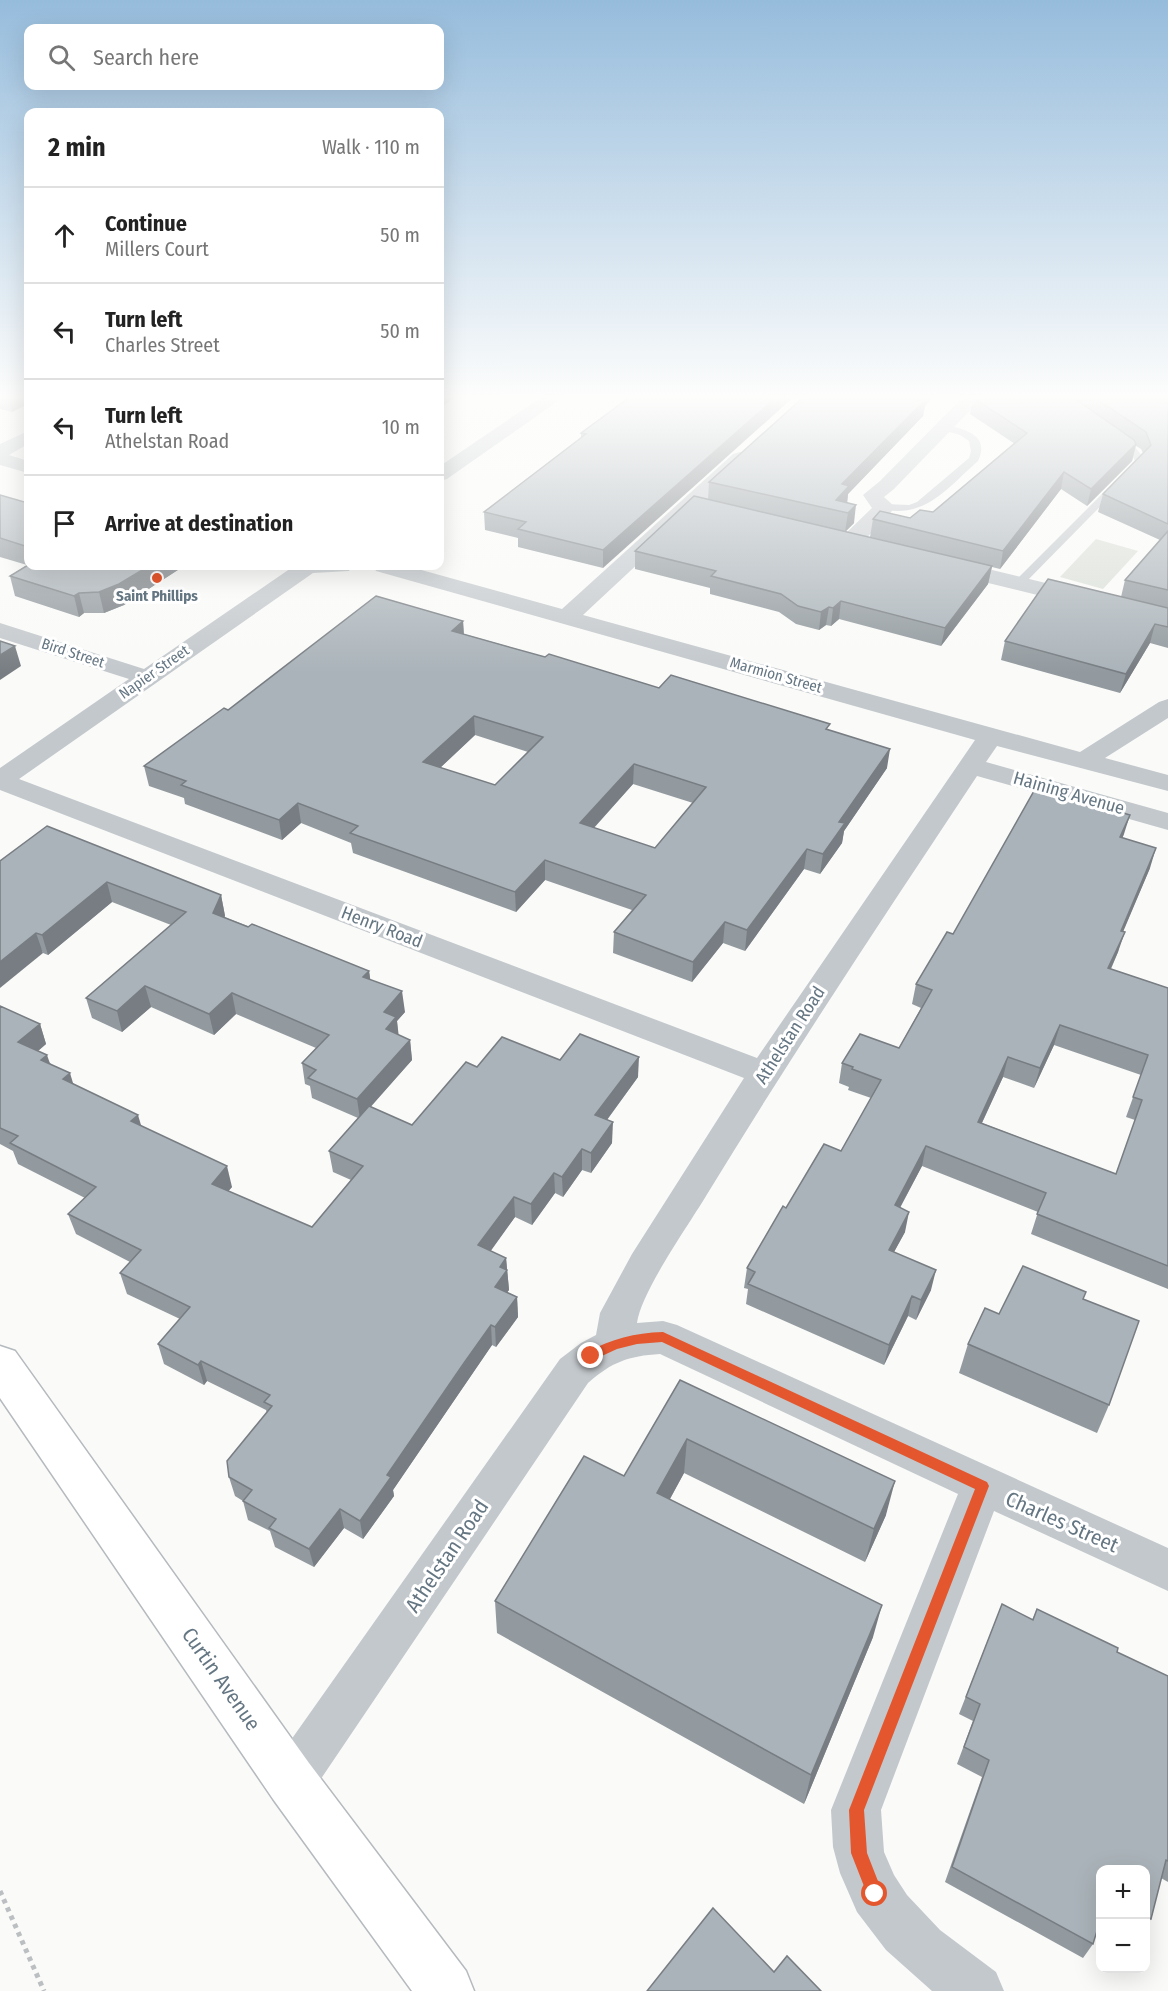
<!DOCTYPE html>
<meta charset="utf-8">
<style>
:root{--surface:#fff;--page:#f6f6f6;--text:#222;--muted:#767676;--line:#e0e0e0}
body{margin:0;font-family:"Fira Sans Condensed",sans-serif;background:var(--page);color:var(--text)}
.controls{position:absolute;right:18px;bottom:18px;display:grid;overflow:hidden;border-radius:12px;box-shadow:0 6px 24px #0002}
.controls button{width:54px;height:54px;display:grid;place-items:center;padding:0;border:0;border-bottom:2px solid var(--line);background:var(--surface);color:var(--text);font:30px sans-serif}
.stop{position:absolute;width:18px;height:18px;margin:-14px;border:4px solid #e4572e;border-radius:50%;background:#fff}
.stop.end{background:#e4572e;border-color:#fff;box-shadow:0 2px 6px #0008}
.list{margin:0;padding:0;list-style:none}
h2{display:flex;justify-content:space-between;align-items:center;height:78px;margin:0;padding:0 24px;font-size:26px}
h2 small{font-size:20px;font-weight:400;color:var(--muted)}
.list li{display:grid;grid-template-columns:39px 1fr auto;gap:18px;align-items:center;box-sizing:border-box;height:96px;padding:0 24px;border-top:2px solid var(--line)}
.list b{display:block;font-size:22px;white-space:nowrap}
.list p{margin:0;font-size:20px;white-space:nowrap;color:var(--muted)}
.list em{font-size:20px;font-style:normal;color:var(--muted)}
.icon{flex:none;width:33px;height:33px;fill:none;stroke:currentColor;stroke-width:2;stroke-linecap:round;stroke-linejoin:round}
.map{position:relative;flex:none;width:1168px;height:1991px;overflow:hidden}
.search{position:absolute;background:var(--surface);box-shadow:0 6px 24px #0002;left:24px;top:24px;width:420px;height:66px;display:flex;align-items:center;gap:15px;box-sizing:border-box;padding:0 21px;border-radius:12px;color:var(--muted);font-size:22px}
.panel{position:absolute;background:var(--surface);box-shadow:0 6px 24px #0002;left:24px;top:108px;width:420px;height:462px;border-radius:12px}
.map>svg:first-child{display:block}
</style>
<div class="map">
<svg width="1168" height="1991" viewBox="0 0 1168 1991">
<rect width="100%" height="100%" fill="#fafaf8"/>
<polygon fill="#dadfd7" points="1096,539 1138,551 1103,589 1060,577"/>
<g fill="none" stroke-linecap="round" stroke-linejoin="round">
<g stroke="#b5babe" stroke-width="3">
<polygon id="primary" points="0,1346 15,1351 309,1763 466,1971 474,1991 412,1991 273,1799 0,1398"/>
</g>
<polyline stroke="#bbbfc2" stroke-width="5" stroke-dasharray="4.5 4.5" stroke-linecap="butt" points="0,1891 44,1991"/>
<g fill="#c3c8cc" fill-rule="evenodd">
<path d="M943 424C963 429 991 434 978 461 947 488 926 519 881 509V505L885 504 909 505 917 502 969 458 971 451 969 441 960 435 939 429 938 427Z"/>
<path d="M1113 438C1126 437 1140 450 1145 461L1022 586H1014V582L1135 461 1132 455 1113 442Z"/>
</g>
<g fill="#c3c8cc" fill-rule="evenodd">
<polygon points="546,394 568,394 447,479 440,481 440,466"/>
<polygon points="966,394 986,394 894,489 884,497 895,507 892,511 859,546 851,547 843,546 840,541 843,536 872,508 863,495 880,481"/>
<polygon points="28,431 28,444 9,455 28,461 28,473 0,465 0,444"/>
<path d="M740 452 747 454 750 458 747 462 583 615 1080 752 1159 702 1168 699V718L1105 758 1168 775V791L997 746 986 762 1168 813V830L977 776C885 915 793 1053 706 1196 688 1226 641 1292 637 1323L663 1321 677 1325 1168 1548V1591L994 1511 881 1810 884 1852 894 1875 907 1895 940 1930 996 1972 1004 1991H932L886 1950 857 1912 840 1873 833 1847 831 1810 958 1494 660 1354C628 1356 612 1362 588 1383L308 1798 291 1805 274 1798 267 1781 274 1764 560 1359 581 1343 596 1335 600 1313 632 1254 744 1078 0 790V768L129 679 0 638V623L144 669 294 566H352L349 571 313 573 19 779 757 1058 975 740 376 571 373 566H407L562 609 733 454Z"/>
<polygon points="947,559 1168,613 1168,627 939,571 936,566 939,561"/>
</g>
<use href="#primary" fill="#fff" fill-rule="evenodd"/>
</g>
<g fill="#929a9f" fill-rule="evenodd">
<polygon points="0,394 28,394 28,406 26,405 12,412 0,409"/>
<polygon points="634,394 603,568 518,547 518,538 485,530 484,512 581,438 581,433"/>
<polygon points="976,394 1168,394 1168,648 1150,643 1120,693 1001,660 1005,641 1121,597 1125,580 1160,540 1098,512 1103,494 1143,453 1141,449 1136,446 1132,461 1087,506 1061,489 1000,569 992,567 988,584 941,646 839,619 831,626 826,625 819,630 796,624 779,612 710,594 710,588 635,569 635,551 708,500 709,482 925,406 923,416 848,494 847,503 854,523 845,532 947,556 870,537 873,519 910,518 933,512 1015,444 970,414 973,398"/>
<polygon points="0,495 28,503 28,566 184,566 124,605 104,613 84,613 79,617 15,596 10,576 27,565 0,557"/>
<path d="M463 621 464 634 545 657 659 688 829 730 887 768 844 831 842 843 820 874 804 869 745 951 723 943 692 982 613 953 614 932 632 910 545 880 516 912 353 853 351 843 301 823 282 840 185 804 184 798 149 786 144 766 228 710ZM475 735 528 752 495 785 440 768ZM633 784 693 803 655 848 594 828Z"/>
<path d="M1124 834 1122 838 1150 868 1123 931 1118 952 1111 969 1168 988V1289L1031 1234 1038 1212 922 1166 900 1208 905 1232 894 1252 931 1290 916 1320 908 1316 884 1365 746 1304 748 1289 744 1288 747 1268 786 1208 841 1151 871 1098 848 1090 849 1087 839 1083 842 1063 899 1048 921 1008 912 1004 916 984 953 934ZM1054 1045 1141 1075 1126 1117 1135 1120 1116 1174 982 1123 1003 1077 1034 1088Z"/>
<polygon points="0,861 221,895 225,916 224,917 369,971 370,979 405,1012 397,1021 398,1035 410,1040 412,1060 370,1107 412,1125 477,1067 560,1060 638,1077 607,1120 612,1143 591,1173 582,1170 563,1197 555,1193 532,1225 515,1217 490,1251 506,1258 509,1290 507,1292 517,1297 518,1317 496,1347 492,1345 466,1383 393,1490 394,1496 363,1539 344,1528 314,1567 275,1547 270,1531 248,1520 243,1501 235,1496 229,1477 267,1413 266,1410 207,1381 204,1385 164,1364 158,1344 180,1319 127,1294 120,1273 130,1262 76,1234 68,1214 85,1198 18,1164 13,1151 0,1144 0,1006 40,1024 46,1044 38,1051 50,1063 73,1084 142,1126 232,1187 228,1191 312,1227 351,1180 333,1172 329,1151 358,1118 312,1098 310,1086 305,1084 302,1063 316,1048 236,1014 214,1035 151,1007 122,1032 92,1018 86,998 171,925 112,902 48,955 43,953"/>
<polygon points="1083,1299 1109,1405 1097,1433 959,1373 968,1344 999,1314"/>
<polygon points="680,1380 886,1515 865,1562 684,1473 670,1499 873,1637 804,1804 497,1633 495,1601 624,1476"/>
<polygon points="1002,1604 1032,1620 1037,1609 1117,1652 1168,1676 1168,1882 1161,1878 1151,1919 1146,1926 1146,1869 1101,1869 1093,1944 1083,1958 945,1882 982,1777 957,1764 973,1721 959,1714"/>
</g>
<g fill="#777d82">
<polygon points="12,394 23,394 26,405 12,412 8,396"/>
<polygon points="440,394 460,394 440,408"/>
<polygon points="780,394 797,394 603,568 603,550"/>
<polygon points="923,394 936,394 925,406 923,416 848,494 847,504 836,500 842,484"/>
<polygon points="1136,444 1132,461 1087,506 1091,489"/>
<polygon points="1064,472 1061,489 1000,569 1003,551"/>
<polygon points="856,505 854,523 845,532 848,513"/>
<polygon points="149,566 184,566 124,605 104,613 99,592"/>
<polygon points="992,566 988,584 941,646 945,628"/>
<polygon points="79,593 84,613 79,617 74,596"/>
<polygon points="841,601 839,619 831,626 833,608"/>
<polygon points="829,607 826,625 819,630 821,612"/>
<polygon points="463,621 464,640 452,631"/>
<polygon points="1155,624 1150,643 1120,693 1126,674"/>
<polygon points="15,646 21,666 0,680 0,655"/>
<polygon points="474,716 475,735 425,782 423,762"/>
<polygon points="890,749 887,768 844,831 842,843 820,874 823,854 839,822"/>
<polygon points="634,764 633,784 580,843 580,823"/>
<polygon points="298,803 301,823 282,840 279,820"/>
<polygon points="1130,815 1124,834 1114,857 1120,837"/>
<polygon points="1156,848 1150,868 1115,951 1121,931"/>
<polygon points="807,849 804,869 745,951 747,930"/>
<polygon points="545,860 545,880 516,912 515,892"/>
<polygon points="107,882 112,902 48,955 42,935"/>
<polygon points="221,895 225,916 218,933 213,913"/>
<polygon points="725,922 723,943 692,982 693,962"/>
<polygon points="1125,932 1118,952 1102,988 1108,968"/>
<polygon points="36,933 43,953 0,988 0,962"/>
<polygon points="369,971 372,991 363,977"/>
<polygon points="145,986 151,1007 122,1032 117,1011"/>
<polygon points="402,991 405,1012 397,1021 399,1038 388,1050 384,1012"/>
<polygon points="232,993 236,1014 214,1035 209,1014"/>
<polygon points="40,1024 46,1044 25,1062 18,1042"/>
<polygon points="1060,1025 1054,1045 1034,1088 1040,1068"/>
<polygon points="410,1040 412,1060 360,1119 357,1099"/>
<polygon points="47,1055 54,1075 41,1060"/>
<polygon points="639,1057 638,1077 595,1136 595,1115"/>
<polygon points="1008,1057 1003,1077 973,1142 978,1122"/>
<polygon points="70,1073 76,1093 63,1079"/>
<polygon points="138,1115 144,1135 131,1121"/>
<polygon points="613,1122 612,1143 591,1173 591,1153"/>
<polygon points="926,1146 922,1166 890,1226 895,1205"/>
<polygon points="582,1149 582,1170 563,1197 562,1177"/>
<polygon points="227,1166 232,1187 217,1204 212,1184"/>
<polygon points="554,1173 555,1193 532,1225 531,1204"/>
<polygon points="514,1197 515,1217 480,1266 478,1245"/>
<polygon points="909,1212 905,1232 884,1270 889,1250"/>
<polygon points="506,1258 509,1290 496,1307 495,1287 500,1267"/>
<polygon points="936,1270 931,1290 916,1320 921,1300"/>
<polygon points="912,1296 908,1316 884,1365 889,1345"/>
<polygon points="517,1297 518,1317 496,1347 495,1327"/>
<polygon points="491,1325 492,1345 393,1490 394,1496 363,1539 360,1521 387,1475"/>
<polygon points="201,1361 207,1381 204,1385 198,1365"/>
<polygon points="687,1439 684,1473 655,1526 657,1493"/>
<polygon points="895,1481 886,1515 865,1562 874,1529"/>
<polygon points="340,1509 344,1528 314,1567 309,1549"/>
<polygon points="882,1605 873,1637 804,1804 811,1775"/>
</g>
<g fill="#aab3b9" stroke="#777d82" stroke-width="1.5" fill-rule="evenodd">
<polygon points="0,394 12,394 8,396"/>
<polygon points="634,394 780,394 603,550 518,529 526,522 484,512 586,434 581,433"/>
<polygon points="807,394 923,394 917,401 926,399 842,484 849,486 836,500 856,505 848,513 709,482"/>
<polygon points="976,394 1068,394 1134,440 1136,444 1091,489 1064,472 1003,551 873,519 880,511 910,518 920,510 933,512 1027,433 973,398"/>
<polygon points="1089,394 1168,394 1168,524 1103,494 1151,445 1146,432"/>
<polygon points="0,495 28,503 28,547 0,538"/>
<polygon points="694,496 992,566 945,628 841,601 833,608 829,607 821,612 798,606 781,594 711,576 716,571 635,551"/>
<polygon points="1168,531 1168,590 1125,580"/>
<polygon points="28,565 28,566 149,566 119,584 99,592 79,593 74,596 10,576"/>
<polygon points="1048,579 1168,608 1168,627 1155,624 1126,674 1005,641"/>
<path d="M376 596 463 621 452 631 545 657 549 654 659 688 671 675 830 724 826 729 890 749 839 822 845 823 823 854 807 849 747 930 725 922 693 962 614 932 646 895 545 860 515 892 350 833 358 826 298 803 279 820 181 785 186 781 144 766 224 708 228 710ZM474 716 543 737 495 785 423 762ZM634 764 706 787 655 848 580 823Z"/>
<polygon points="0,641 15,646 0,655"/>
<path d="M1043 790 1130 815 1120 837 1156 848 1121 931 1125 932 1108 968 1168 988V1266L1037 1214 1046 1193 926 1146 895 1205 909 1212 889 1250 936 1270 921 1300 912 1296 889 1345 748 1284 755 1272 747 1268 783 1206 786 1208 824 1144 841 1151 881 1080 852 1069 853 1067 842 1063 860 1034 899 1048 932 990 916 984 947 932 953 934 1034 791 1041 793ZM1060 1025 1148 1055 1133 1097 1142 1100 1116 1174 978 1122 1008 1057 1040 1068Z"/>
<polygon points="47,826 221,895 213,913 248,927 252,924 369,971 363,977 402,991 384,1012 396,1017 386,1029 410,1040 357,1099 308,1078 316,1070 302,1063 329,1035 232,993 209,1014 145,986 117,1011 86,998 186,912 107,882 42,935 36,933 0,962 0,861"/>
<polygon points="0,1006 40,1024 18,1042 47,1055 41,1060 70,1073 63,1079 138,1115 131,1121 227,1166 212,1184 312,1227 363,1166 329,1151 369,1106 412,1125 466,1062 477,1067 502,1037 560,1060 580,1034 639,1057 595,1115 613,1122 591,1153 582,1149 562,1177 554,1173 531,1204 514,1197 478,1245 506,1258 500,1267 507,1270 495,1287 517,1297 495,1327 491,1325 464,1363 387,1475 391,1477 360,1521 340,1509 309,1549 269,1528 276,1519 243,1501 252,1490 229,1477 227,1461 272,1406 264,1402 270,1395 201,1361 198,1365 158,1344 190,1307 120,1273 141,1250 68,1214 96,1187 10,1143 18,1136 0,1128"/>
<polygon points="1023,1266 1086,1292 1083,1299 1139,1321 1109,1405 968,1344 985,1308 999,1314"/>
<polygon points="680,1380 895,1481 874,1529 687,1439 657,1493 882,1605 811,1775 495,1601 584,1456 624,1476"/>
<polygon points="1002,1604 1033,1620 1037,1609 1118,1648 1117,1652 1168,1676 1168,1861 1166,1860 1151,1919 1146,1917 1146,1869 1101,1869 1101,1918 1093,1944 952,1867 989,1760 964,1747 980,1704 966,1697"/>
<polygon points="713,1908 774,1972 787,1956 821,1991 647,1991"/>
</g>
<linearGradient id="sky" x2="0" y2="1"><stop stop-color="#96bcdc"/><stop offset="0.59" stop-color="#fdfdfc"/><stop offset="1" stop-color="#fdfdfc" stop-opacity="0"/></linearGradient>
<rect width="1168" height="673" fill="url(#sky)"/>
<path fill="#e4572e" d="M663 1332 987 1482 989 1486 864 1810 867 1853 883 1894 881 1899 875 1902 869 1899 851 1853 849 1810 975 1489 662 1342 637 1344 617 1349 591 1361 585 1356 587 1352C612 1339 634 1333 663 1332Z"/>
<circle fill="#e4572e" stroke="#fff" stroke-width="2" cx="157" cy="578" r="6"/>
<g text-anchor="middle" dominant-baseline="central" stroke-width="6" stroke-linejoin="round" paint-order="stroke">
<g font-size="15" font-weight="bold" fill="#657683" stroke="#fff">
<text x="157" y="596">Saint Phillips</text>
</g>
<g font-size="15" fill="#657683" stroke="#fff">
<text transform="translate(73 653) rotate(18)">Bird Street</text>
<text transform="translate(154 672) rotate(-35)">Napier Street</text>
<text transform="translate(776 675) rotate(16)">Marmion Street</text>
</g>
<g font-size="18" fill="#657683" stroke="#fff">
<text transform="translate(1069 793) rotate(16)">Haining Avenue</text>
<text transform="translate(382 927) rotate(21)">Henry Road</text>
<text transform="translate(790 1035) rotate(-57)">Athelstan Road</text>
</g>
<g font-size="21" fill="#657683" stroke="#fff">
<text transform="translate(1062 1522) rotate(24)">Charles Street</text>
<text transform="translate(447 1556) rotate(-56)">Athelstan Road</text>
<text transform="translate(221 1679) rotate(55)">Curtin Avenue</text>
</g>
</g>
</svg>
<div class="controls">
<button>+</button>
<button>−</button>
</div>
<div class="stop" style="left:875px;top:1894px"></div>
<div class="stop end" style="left:591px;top:1356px"></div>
<div class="search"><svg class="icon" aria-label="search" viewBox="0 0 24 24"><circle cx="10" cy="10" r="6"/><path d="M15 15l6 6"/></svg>Search here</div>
<section class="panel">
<h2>2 min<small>Walk · 110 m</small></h2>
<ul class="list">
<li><svg class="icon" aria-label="ahead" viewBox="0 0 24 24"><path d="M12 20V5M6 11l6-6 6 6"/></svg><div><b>Continue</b><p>Millers Court</p></div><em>50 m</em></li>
<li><svg class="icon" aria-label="left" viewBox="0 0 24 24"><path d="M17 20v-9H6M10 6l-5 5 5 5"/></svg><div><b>Turn left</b><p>Charles Street</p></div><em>50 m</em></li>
<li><svg class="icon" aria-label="left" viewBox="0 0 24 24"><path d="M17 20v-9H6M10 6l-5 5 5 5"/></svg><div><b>Turn left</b><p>Athelstan Road</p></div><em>10 m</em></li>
<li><svg class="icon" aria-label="arrive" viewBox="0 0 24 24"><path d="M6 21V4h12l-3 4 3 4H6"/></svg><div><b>Arrive at destination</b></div></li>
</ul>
</section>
</div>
